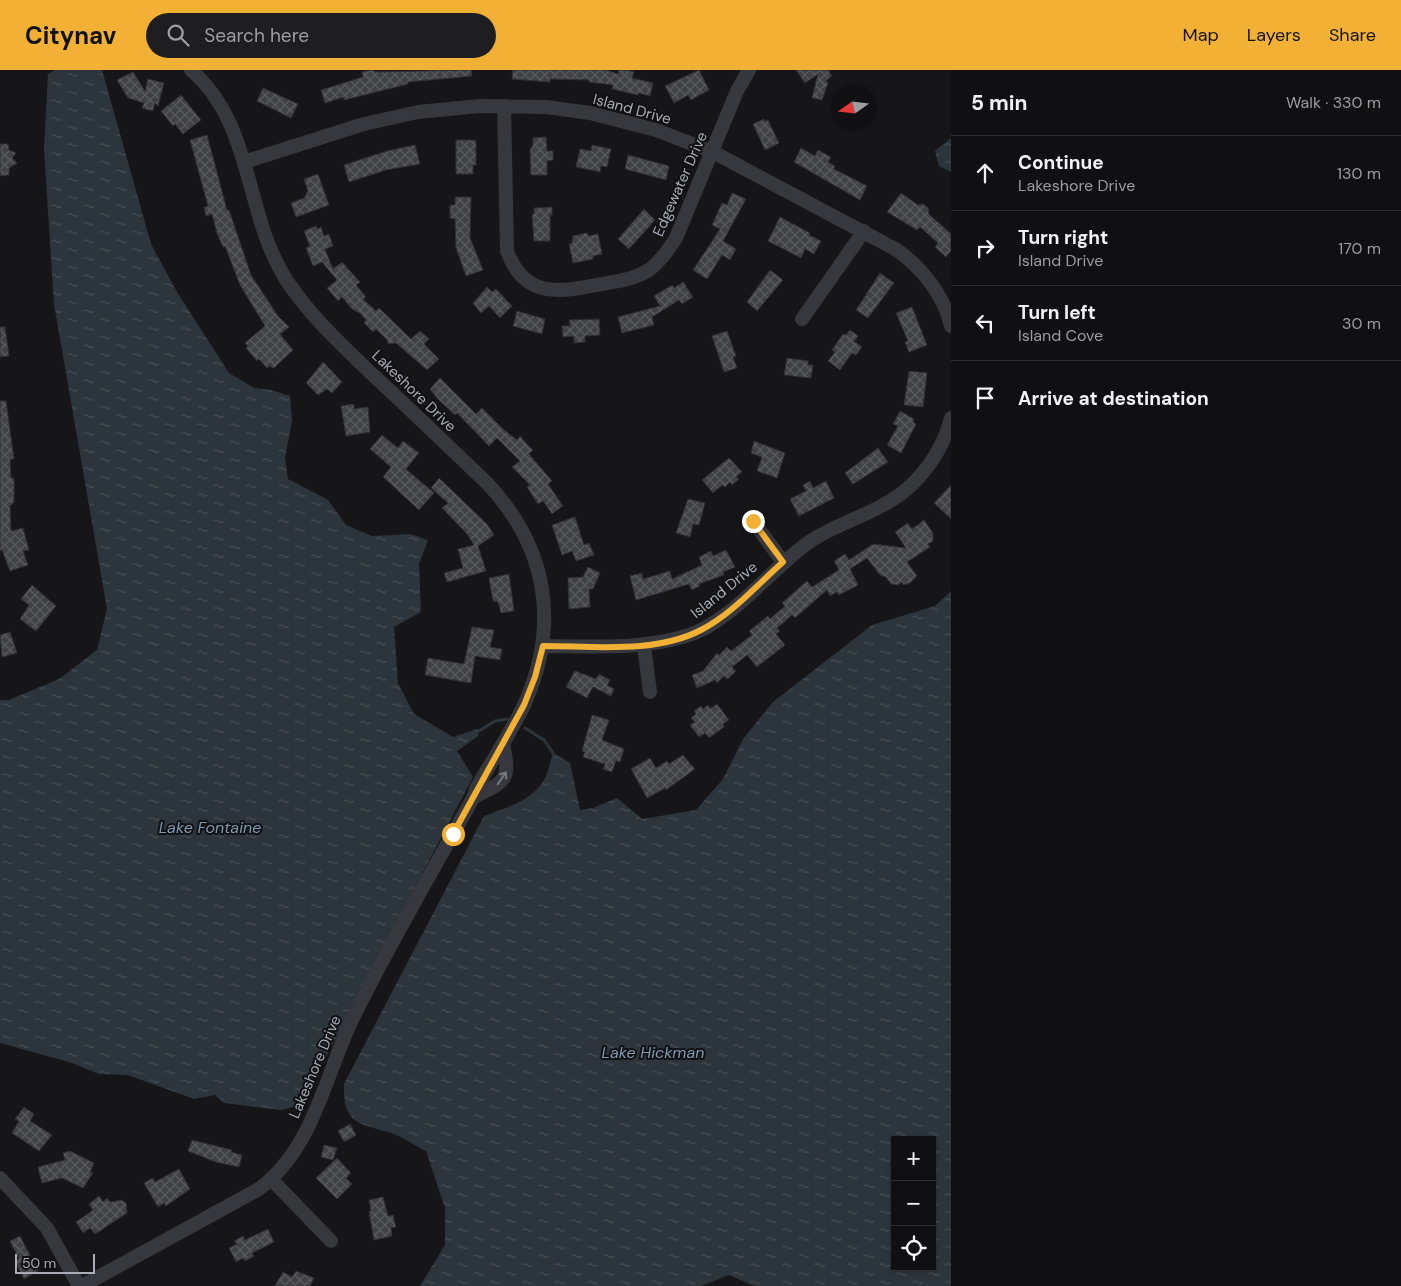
<!DOCTYPE html>
<meta charset="utf-8">
<style>
:root{--surface:#101012;--page:#1e1e20;--text:#f1f3f6;--muted:#9c9d9f;--line:#303032;--accent:#f2b134}
body{margin:0;font-family:"DM Sans",sans-serif;background:var(--page);color:var(--text)}
.controls{position:absolute;right:15px;bottom:15px;display:grid;overflow:hidden;border-radius:0px;box-shadow:0 1px 4px #0004}
.controls button{width:45px;height:45px;display:grid;place-items:center;padding:0;border:0;border-bottom:1px solid var(--line);background:var(--surface);color:var(--text);font:25px sans-serif}
.compass{position:absolute;left:831px;top:15px;width:45px;height:45px;border-radius:50%;background:var(--surface);box-shadow:0 1px 4px #0004;rotate:256deg}
.scale{position:absolute;left:15px;bottom:12px;width:80px;box-sizing:border-box;padding-left:5px;border:2px solid #a8adb8;border-top:0;font-size:14px;line-height:18px;white-space:nowrap;color:#a8adb8;-webkit-text-stroke:4px #111113;paint-order:stroke}
.stop{position:absolute;width:15px;height:15px;margin:-11px;border:4px solid #f2b134;border-radius:50%;background:#fff}
.stop.end{background:#f2b134;border-color:#fff;box-shadow:0 1px 5px #0008}
.list{margin:0;padding:0;list-style:none}
h2{display:flex;justify-content:space-between;align-items:center;height:65px;margin:0;padding:0 20px;font-size:21px}
h2 small{font-size:16px;font-weight:400;color:var(--muted)}
.list li{display:grid;grid-template-columns:32px 1fr auto;gap:15px;align-items:center;box-sizing:border-box;height:75px;padding:0 20px;border-top:1px solid var(--line)}
.list b{display:block;font-size:19px;white-space:nowrap}
.list p{margin:0;font-size:16px;white-space:nowrap;color:var(--muted)}
.list em{font-size:16px;font-style:normal;color:var(--muted)}
.icon{flex:none;width:28px;height:28px;fill:none;stroke:currentColor;stroke-width:2;stroke-linecap:round;stroke-linejoin:round}
.map{position:relative;flex:none;width:951px;height:1216px;overflow:hidden}
header{display:flex;align-items:center;gap:30px;box-sizing:border-box;height:70px;padding:0 25px;background:var(--accent);color:#111}
header strong{font-size:24px}
nav{display:flex;gap:28px;margin-inline-start:auto;font-size:18px}
.search{width:350px;height:45px;background:var(--page);display:flex;align-items:center;gap:12px;box-sizing:border-box;padding:0 18px;border-radius:28px;color:var(--muted);font-size:19px}
main{display:flex}
aside{flex:1;background:var(--surface)}
.map>svg:first-child{display:block}
</style>
<header>
<strong>Citynav</strong>
<div class="search"><svg class="icon" aria-label="search" viewBox="0 0 24 24"><circle cx="10" cy="10" r="6"/><path d="M15 15l6 6"/></svg>Search here</div>
<nav><a>Map</a><a>Layers</a><a>Share</a></nav>
</header>
<main>
<div class="map">
<svg width="951" height="1216" viewBox="0 0 951 1216">
<defs>
<pattern id="water-ripples" width="26" height="14" patternUnits="userSpaceOnUse" patternTransform="scale(1.25)"><rect width="26" height="14" fill="#2c353c"/><path d="M2 4q2-2 4 0t4 0M15 11q2-2 4 0t4 0" fill="none" stroke="#485056"/></pattern>
<pattern id="building-cross-hatch" width="8" height="8" patternUnits="userSpaceOnUse" patternTransform="scale(1.25)"><rect width="8" height="8" fill="#404145"/><path d="M0 0l8 8M0 8l8-8" fill="none" stroke="#595a5e"/></pattern>
</defs>
<rect width="100%" height="100%" fill="#161618"/>
<g fill="url(#water-ripples)" fill-rule="evenodd">
<polygon points="55,0 102,0 151,174 177,222 229,303 254,318 271,320 290,326 292,351 285,388 288,409 328,430 346,455 372,466 410,464 428,470 419,494 421,542 394,557 398,613 414,644 453,667 477,659 479,661 478,666 457,681 473,707 305,1027 297,1036 281,1040 224,1033 215,1025 194,1029 128,1005 99,1004 69,992 0,973 0,630 9,630 59,609 97,580 107,539 54,234 44,79 48,4"/>
<polygon points="951,68 951,102 939,96 935,81"/>
<path d="M951 521V1216H754L729 1205 701 1216H420L445 1175V1138L426 1081C415 1076 402 1066 391 1063 357 1053 343 1054 344 1014L484 746C505 738 532 731 544 710 549 702 550 691 553 683L570 693 580 740 593 738 617 728 642 749 696 740 723 709 743 669 773 632 872 555 935 536ZM895 1070H932V1197H895Z"/>
</g>
<g fill="none" stroke-linecap="round" stroke-linejoin="round">
<g stroke="#2c353c" stroke-width="3">
<polyline points="525,658 544,670 553,683"/>
<polyline points="479,661 495,651 507,649"/>
</g>
</g>
<g fill="url(#building-cross-hatch)" stroke="#303034">
<polygon points="372,0 376,2 471,0 472,6 408,12 408,14 344,30 344,27 325,33 321,20 363,7 362,2"/>
<polygon points="513,0 606,0 618,4 619,0 626,0 634,2 632,8 653,13 650,26 638,23 638,25 612,19 613,15 589,12 589,10 550,9 550,12 512,9"/>
<polygon points="699,0 709,20 691,30 688,25 674,33 665,16"/>
<polygon points="796,0 828,0 832,6 826,11 828,13 822,30 812,28 818,4 805,13"/>
<polygon points="133,2 145,21 148,9 164,13 158,36 155,33 153,41 142,38 144,33 128,28 117,10"/>
<polygon points="263,18 298,34 291,48 257,31"/>
<polygon points="181,25 201,50 183,64 175,54 173,56 161,41"/>
<polygon points="764,49 764,51 768,50 779,73 765,80 753,54"/>
<polygon points="207,65 227,140 229,140 251,205 278,246 289,257 280,264 293,280 274,298 269,296 267,298 259,289 257,291 246,278 248,276 245,273 265,256 240,215 225,176 223,177 217,163 212,144 206,146 204,137 208,136 190,70"/>
<polygon points="546,67 547,81 553,81 553,90 547,91 547,105 531,105 530,80 533,75 533,68"/>
<polygon points="456,70 476,70 476,95 473,95 473,104 456,104"/>
<polygon points="0,74 8,74 9,80 16,83 12,88 17,93 9,98 9,105 0,106"/>
<polygon points="415,75 420,94 386,100 349,112 344,95 387,81"/>
<polygon points="592,75 611,79 607,97 601,96 600,102 576,97 580,79 591,81"/>
<polygon points="801,78 815,86 818,80 831,87 828,92 835,96 834,99 867,116 860,130 794,92"/>
<polygon points="628,85 669,96 666,110 625,99"/>
<polygon points="318,104 329,135 296,147 291,133 304,128 308,121 304,109"/>
<polygon points="732,123 746,129 723,171 736,179 730,190 722,185 707,209 693,200 720,159 712,155 722,133 727,135"/>
<polygon points="901,123 918,135 923,134 928,138 929,144 951,164 951,181 946,187 935,177 938,173 920,157 917,160 887,142"/>
<polygon points="455,127 471,127 470,168 483,200 466,206 456,178 455,149 450,148 450,135 455,135"/>
<polygon points="552,137 552,145 550,145 550,171 534,171 532,144 534,144 534,138"/>
<polygon points="644,139 655,150 629,179 618,169"/>
<polygon points="780,147 810,163 809,165 821,171 814,184 805,179 801,188 768,171"/>
<polygon points="316,156 318,159 321,157 324,166 329,164 333,176 325,179 333,199 342,192 360,212 356,215 366,227 363,229 376,241 379,238 411,269 420,261 429,269 424,274 439,289 427,300 396,273 388,274 388,271 376,259 373,262 364,253 366,250 360,243 352,239 342,227 338,231 327,218 337,210 322,192 313,196 306,178 310,176 304,161"/>
<polygon points="587,163 588,166 598,164 602,184 593,186 593,189 573,193 569,174 572,173 573,166"/>
<polygon points="770,200 783,210 757,241 747,232"/>
<polygon points="880,203 894,213 868,248 856,240"/>
<polygon points="683,212 693,227 682,234 679,230 652,247 654,255 622,263 618,247 660,236 654,226 672,215 674,218"/>
<polygon points="487,217 492,222 496,219 512,236 500,248 489,236 481,243 473,233"/>
<polygon points="912,237 927,275 909,282 905,272 908,271 896,243"/>
<polygon points="517,241 545,249 542,264 513,256"/>
<polygon points="599,249 600,265 585,266 585,272 574,273 574,266 563,267 562,256 570,256 569,250"/>
<polygon points="0,257 5,257 9,286 0,287"/>
<polygon points="850,260 858,266 854,271 862,277 856,285 852,283 840,300 828,291 835,282 832,280 843,264 846,265"/>
<polygon points="727,261 736,286 733,287 737,298 724,302 712,266"/>
<polygon points="787,288 808,291 808,295 813,295 811,308 784,305"/>
<polygon points="323,292 342,312 332,323 327,319 318,325 306,313"/>
<polygon points="909,301 927,303 923,337 904,335"/>
<polygon points="440,308 476,344 482,338 503,359 517,370 520,366 526,373 533,380 529,384 552,411 548,414 563,436 552,444 543,431 538,434 527,417 530,415 512,397 520,391 497,368 489,376 457,343 455,345 438,329 430,319"/>
<polygon points="0,331 6,331 14,389 10,389 11,408 14,408 14,432 10,436 11,461 23,458 29,480 23,481 28,495 10,501 2,480 0,481"/>
<polygon points="354,334 354,339 368,337 370,362 346,366 341,336"/>
<polygon points="900,341 914,349 913,352 916,354 901,383 887,375 898,356 893,354"/>
<polygon points="382,365 398,378 403,371 419,383 406,399 434,423 419,440 383,407 391,397 370,379"/>
<polygon points="754,371 785,383 777,408 757,401 762,387 751,383"/>
<polygon points="878,378 888,392 853,414 845,403"/>
<polygon points="729,388 742,402 736,407 739,409 732,415 730,412 725,417 722,415 713,423 702,410"/>
<polygon points="439,408 487,454 494,465 478,476 486,501 447,512 444,503 463,498 458,479 474,475 467,464 442,438 448,433 431,418"/>
<polygon points="810,411 813,418 826,411 834,428 799,446 790,429 806,421 803,415"/>
<polygon points="951,415 951,449 934,433"/>
<polygon points="688,429 705,433 699,455 693,454 690,467 676,463"/>
<polygon points="575,447 584,475 589,473 594,485 576,491 572,481 562,485 552,455"/>
<polygon points="924,450 933,463 933,471 928,474 930,477 907,492 917,506 910,513 903,515 902,512 898,515 891,514 886,507 880,505 867,488 850,499 858,515 839,525 837,522 830,526 827,520 795,548 792,545 777,558 780,561 776,564 785,575 757,597 747,585 732,597 736,601 728,609 724,606 717,613 715,610 697,618 692,605 703,601 717,583 719,585 727,577 731,581 752,565 749,561 768,546 770,549 785,536 782,533 807,511 812,517 839,500 834,491 845,484 849,490 873,474 906,478 895,462 908,453 912,459"/>
<polygon points="726,480 735,497 723,502 724,505 699,514 700,516 692,520 689,514 636,530 630,506 642,503 643,509 670,501 672,509 702,495 699,487 711,481 713,486"/>
<polygon points="588,497 600,503 593,519 589,519 590,537 569,539 568,508 583,507"/>
<polygon points="509,504 514,541 501,543 498,532 493,531 489,508"/>
<polygon points="32,515 56,536 36,561 20,549 29,535 21,529"/>
<polygon points="472,557 494,560 490,577 502,579 500,590 475,586 471,613 425,605 428,588 464,594"/>
<polygon points="10,562 17,583 2,587 0,565"/>
<polygon points="575,601 596,609 599,604 610,610 607,615 614,619 611,626 593,617 587,628 566,617"/>
<polygon points="717,634 729,650 723,654 724,657 709,668 705,663 699,667 690,655 695,652 691,648 696,644 694,641 701,636 703,639 708,635 710,639"/>
<polygon points="592,645 609,650 602,670 624,679 620,692 616,691 612,702 603,699 605,694 583,687 585,682 582,681"/>
<polygon points="683,685 695,699 666,720 665,718 647,728 631,699 650,688 656,698 667,691 669,694"/>
<polygon points="24,1037 34,1044 30,1051 52,1065 39,1081 12,1063 19,1051 15,1049"/>
<polygon points="350,1054 356,1065 344,1072 338,1061"/>
<polygon points="192,1070 232,1080 231,1082 242,1085 239,1097 216,1092 188,1081"/>
<polygon points="324,1075 337,1078 333,1090 321,1087"/>
<polygon points="70,1081 94,1093 90,1102 93,1103 83,1118 62,1108 42,1113 38,1097 65,1090 63,1083"/>
<polygon points="337,1088 351,1103 346,1108 352,1114 337,1129 316,1108"/>
<polygon points="179,1099 190,1119 166,1136 164,1133 158,1137 144,1113 153,1108 155,1112"/>
<polygon points="99,1126 103,1132 107,1128 110,1132 122,1130 126,1133 127,1143 95,1164 90,1158 83,1163 76,1152 93,1140 89,1134"/>
<polygon points="383,1127 388,1146 393,1145 396,1157 391,1158 392,1166 374,1170 369,1142 371,1141 369,1130"/>
<polygon points="268,1159 274,1172 252,1183 254,1186 245,1191 243,1188 236,1192 229,1178 237,1174 234,1171 243,1166 245,1170"/>
<polygon points="20,1166 38,1201 24,1209 15,1191 19,1189 10,1171"/>
<polygon points="296,1201 314,1208 310,1216 275,1216 283,1202 292,1207"/>
</g>
<g fill="none" stroke-linecap="round" stroke-linejoin="round">
<g stroke="#37383d" stroke-width="14">
<path d="M504 36 507 181C525 230 561 222 602 214 618 211 635 209 649 200 661 191 668 180 676 168L737 21 749 0"/>
<path d="M244 92 364 54 418 42 480 36 546 37 590 43 656 60 713 82 897 180C922 198 944 225 951 256"/>
<polyline points="802,249 864,161"/>
<polyline points="753,451 783,492"/>
<path d="M543 576C591 576 640 580 686 566 729 554 771 499 809 472 840 451 880 443 908 418 929 399 944 375 951 348"/>
<polyline points="644,576 650,622"/>
<path d="M473 728C503 711 512 713 503 675"/>
<polyline points="0,1108 47,1158 79,1216"/>
<polyline points="271,1109 331,1171"/>
<path d="M82 1216 259 1119C313 1079 324 1009 351 952 388 876 432 802 473 728L476 719C492 690 511 663 525 633 560 553 547 477 487 413 449 377 412 341 374 306 343 276 311 247 287 211 244 145 254 54 191 0"/>
</g>
</g>
<defs><path id="oneway-shaft" d="M-6 0H5M1.5-3L5.5 0L1.5 3" fill="none" stroke-width="1.6" stroke-linecap="round" stroke-linejoin="round" transform="scale(1.25)"/></defs>
<use stroke="#757881" href="#oneway-shaft" transform="translate(502 708) rotate(-55)"/>
<g fill="none" stroke-linecap="round" stroke-linejoin="round">
<path stroke="#f2b134" stroke-width="6" d="M453 764 524 635 535 607 543 576C594 576 655 584 701 560 732 544 757 515 783 492L753 451"/>
</g>
<g text-anchor="middle" dominant-baseline="central" stroke-width="4" stroke-linejoin="round" paint-order="stroke">
<g font-size="15" fill="#a8adb8" stroke="#111113">
<text transform="translate(632 39) rotate(15)">Island Drive</text>
<text transform="translate(680 114) rotate(-66)">Edgewater Drive</text>
<text transform="translate(414 321) rotate(44)">Lakeshore Drive</text>
<text transform="translate(724 520) rotate(-39)">Island Drive</text>
<text transform="translate(315 997) rotate(-67)">Lakeshore Drive</text>
</g>
<g font-size="16" font-style="italic" fill="#7f9bb3" stroke="#111113">
<text x="210" y="757">Lake Fontaine</text>
<text x="653" y="982">Lake Hickman</text>
</g>
</g>
</svg>
<div class="controls">
<button>+</button>
<button>−</button>
<button><svg class="icon" aria-label="locate" viewBox="0 0 24 24"><circle cx="12" cy="12" r="6"/><path d="M12 2v4M12 18v4M2 12h4M18 12h4"/></svg></button>
</div>
<svg class="compass" viewBox="-18 -18 36 36"><path d="M0-13l5 13h-10z" fill="#e53935"/><path d="M0 13l5-13h-10z" fill="#9c9d9f"/></svg>
<div class="scale">50 m</div>
<div class="stop" style="left:453px;top:764px"></div>
<div class="stop end" style="left:753px;top:451px"></div>
</div>
<aside>
<h2>5 min<small>Walk · 330 m</small></h2>
<ul class="list">
<li><svg class="icon" aria-label="ahead" viewBox="0 0 24 24"><path d="M12 20V5M6 11l6-6 6 6"/></svg><div><b>Continue</b><p>Lakeshore Drive</p></div><em>130 m</em></li>
<li><svg class="icon" aria-label="right" viewBox="0 0 24 24"><path d="M7 20v-9h11M14 6l5 5-5 5"/></svg><div><b>Turn right</b><p>Island Drive</p></div><em>170 m</em></li>
<li><svg class="icon" aria-label="left" viewBox="0 0 24 24"><path d="M17 20v-9H6M10 6l-5 5 5 5"/></svg><div><b>Turn left</b><p>Island Cove</p></div><em>30 m</em></li>
<li><svg class="icon" aria-label="arrive" viewBox="0 0 24 24"><path d="M6 21V4h12l-3 4 3 4H6"/></svg><div><b>Arrive at destination</b></div></li>
</ul>
</aside>
</main>
